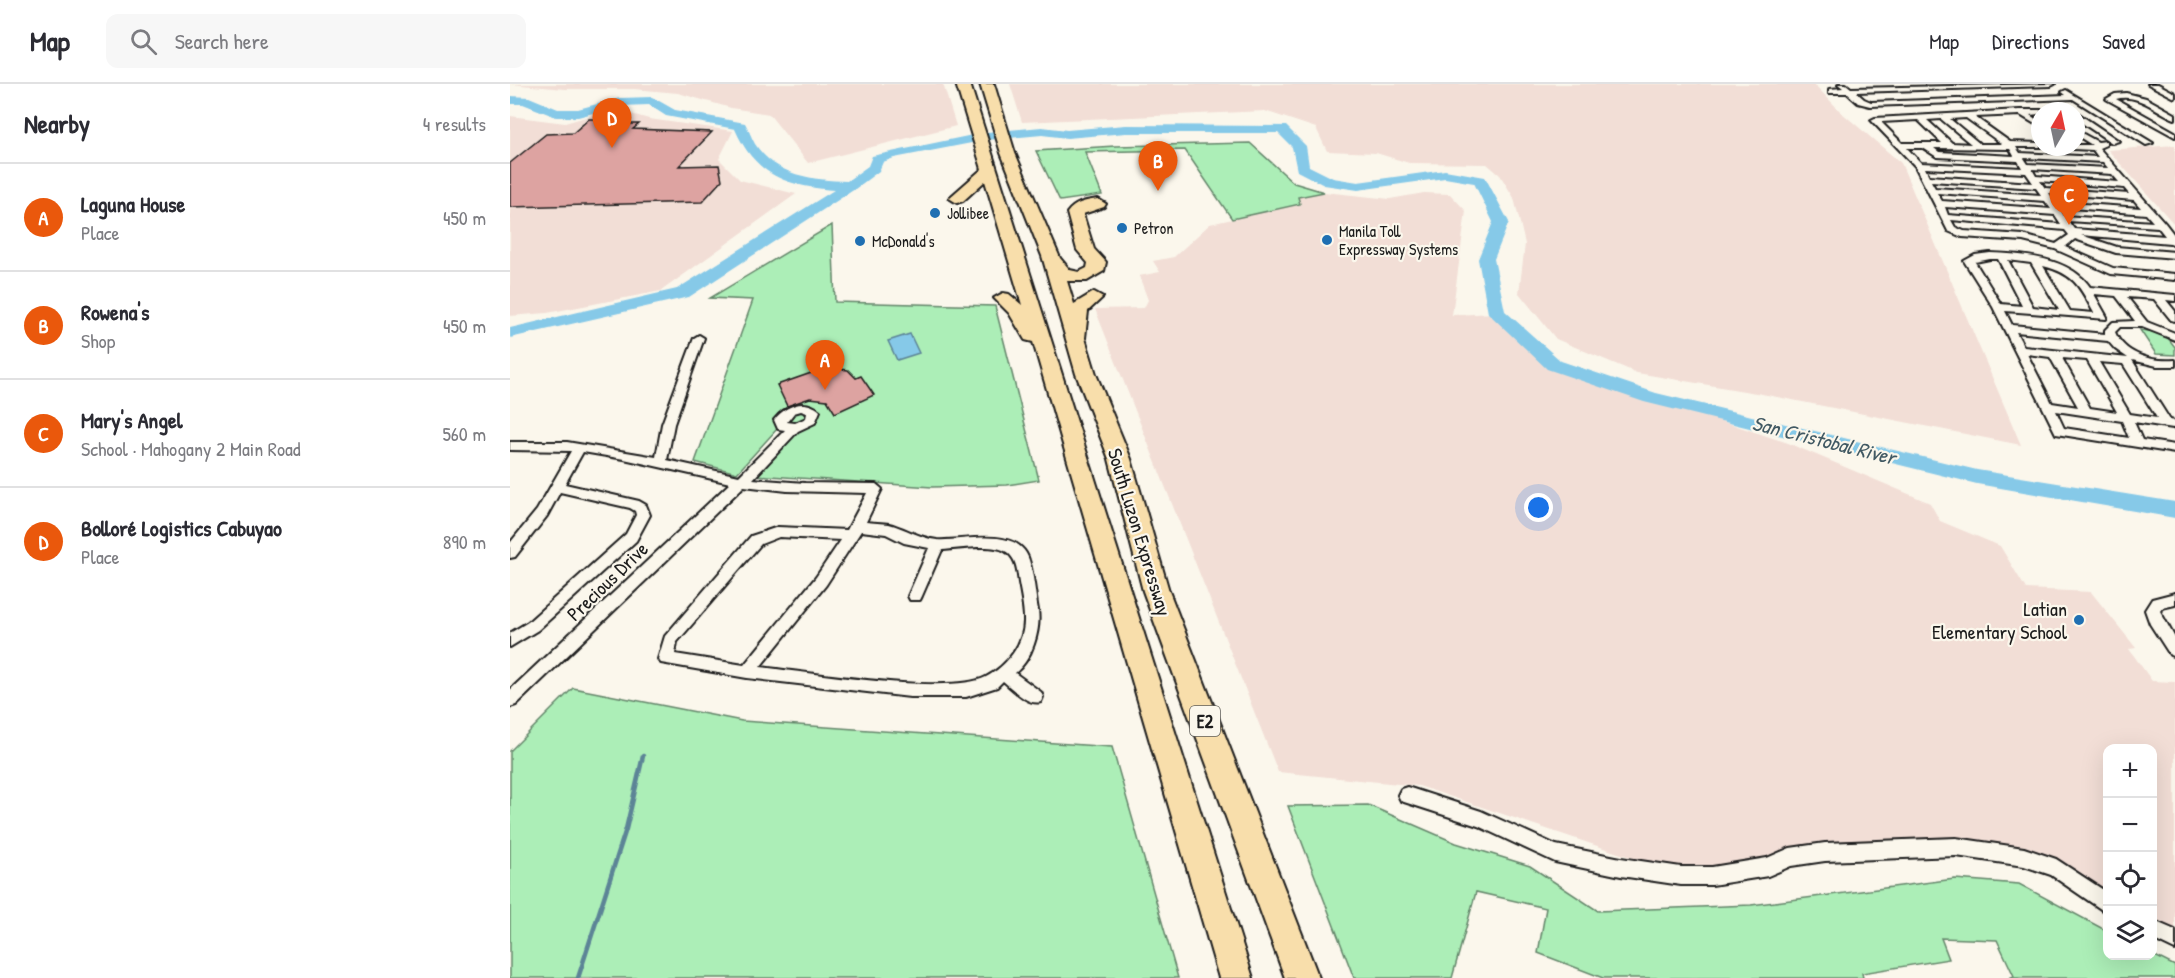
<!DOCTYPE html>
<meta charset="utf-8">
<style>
:root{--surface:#fff;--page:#f7f7f7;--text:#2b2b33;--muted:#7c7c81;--line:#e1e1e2;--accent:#ea580c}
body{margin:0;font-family:"Patrick Hand",sans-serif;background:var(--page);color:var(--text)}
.controls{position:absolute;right:18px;bottom:18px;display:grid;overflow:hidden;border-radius:12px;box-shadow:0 6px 24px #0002}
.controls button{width:54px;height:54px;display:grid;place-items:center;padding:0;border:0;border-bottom:2px solid var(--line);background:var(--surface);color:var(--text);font:30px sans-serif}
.compass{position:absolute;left:1521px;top:18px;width:54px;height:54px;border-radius:50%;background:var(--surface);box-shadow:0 6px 24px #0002;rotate:9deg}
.you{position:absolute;left:1029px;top:424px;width:21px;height:21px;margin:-15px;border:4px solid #fff;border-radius:50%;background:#1a73e8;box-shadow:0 0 0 9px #1a73e833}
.badge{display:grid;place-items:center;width:39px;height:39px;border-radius:50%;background:var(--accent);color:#fff;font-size:20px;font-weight:700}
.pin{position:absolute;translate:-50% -50px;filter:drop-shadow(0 2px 3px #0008)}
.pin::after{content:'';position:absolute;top:32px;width:21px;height:18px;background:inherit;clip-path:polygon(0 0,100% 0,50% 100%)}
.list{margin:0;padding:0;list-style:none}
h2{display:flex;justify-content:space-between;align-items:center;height:78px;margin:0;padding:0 24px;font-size:26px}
h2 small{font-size:20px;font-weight:400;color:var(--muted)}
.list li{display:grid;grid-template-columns:39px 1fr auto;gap:18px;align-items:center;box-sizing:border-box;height:108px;padding:0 24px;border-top:2px solid var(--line)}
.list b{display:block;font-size:22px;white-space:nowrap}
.list p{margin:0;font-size:20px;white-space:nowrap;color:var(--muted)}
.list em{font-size:20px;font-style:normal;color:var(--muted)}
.icon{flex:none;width:33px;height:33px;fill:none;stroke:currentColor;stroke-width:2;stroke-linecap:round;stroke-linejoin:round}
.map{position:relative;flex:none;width:1665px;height:894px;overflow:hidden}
header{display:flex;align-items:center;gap:36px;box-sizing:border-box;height:84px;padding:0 30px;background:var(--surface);border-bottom:2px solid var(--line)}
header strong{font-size:28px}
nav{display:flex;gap:33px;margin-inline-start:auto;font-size:21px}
.search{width:420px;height:54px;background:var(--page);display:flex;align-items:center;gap:15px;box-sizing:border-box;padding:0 21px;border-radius:12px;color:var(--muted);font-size:22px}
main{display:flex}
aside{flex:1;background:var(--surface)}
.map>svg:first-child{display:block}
</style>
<header>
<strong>Map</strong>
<div class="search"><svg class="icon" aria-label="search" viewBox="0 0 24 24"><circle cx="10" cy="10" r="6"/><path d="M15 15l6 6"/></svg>Search here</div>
<nav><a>Map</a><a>Directions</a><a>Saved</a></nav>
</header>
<main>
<aside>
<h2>Nearby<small>4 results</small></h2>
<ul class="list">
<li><span class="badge">A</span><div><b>Laguna House</b><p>Place</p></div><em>450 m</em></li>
<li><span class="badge">B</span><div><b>Rowena's</b><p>Shop</p></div><em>450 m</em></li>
<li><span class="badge">C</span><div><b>Mary's Angel</b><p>School · Mahogany 2 Main Road</p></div><em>560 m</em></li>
<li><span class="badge">D</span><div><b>Bolloré Logistics Cabuyao</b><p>Place</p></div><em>890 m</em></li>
</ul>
</aside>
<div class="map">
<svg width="1665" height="894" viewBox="0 0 1665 894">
<rect width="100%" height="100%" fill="#fbf7ec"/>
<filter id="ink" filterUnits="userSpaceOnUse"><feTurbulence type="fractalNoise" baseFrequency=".0167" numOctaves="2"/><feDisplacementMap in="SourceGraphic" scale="12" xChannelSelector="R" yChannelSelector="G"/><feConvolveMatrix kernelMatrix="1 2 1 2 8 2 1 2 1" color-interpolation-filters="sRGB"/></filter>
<g filter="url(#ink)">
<g fill="#f2ded6">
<polygon points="0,0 433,0 446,42 298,79 259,30 221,24 168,9 124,5 55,5"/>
<polygon points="500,0 1304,0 1332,29 1391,79 1511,361 1252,310 1127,289 1046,255 1009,209 1015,160 1004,114 990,91 977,80 899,79 866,69 817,67 806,44 755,27 512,38"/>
<polygon points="104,25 139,35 223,47 209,75 230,96 286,110 151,207 37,229 0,232 0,32 55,39"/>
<polygon points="1665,61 1665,141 1598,66"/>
<polygon points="814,108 880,115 914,109 940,110 956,127 942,231 987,229 1044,281 1278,359 1420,419 1430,437 1490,462 1516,505 1581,508 1626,564 1619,565 1642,597 1665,598 1665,850 1643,838 1642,664 1598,664 1597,814 1521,769 1290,767 1192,785 1144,781 909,702 768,688 585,225 634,224 638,216 629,192 650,188 643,177 664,173 700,140 790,120 787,113"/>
</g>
<g fill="#aceeb7" stroke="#64856a" stroke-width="1.5">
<polygon points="740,59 784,99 814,108 788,113 790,120 722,135 675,66 575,68 592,111 550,117 526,67 605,62"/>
<polygon points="322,141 325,218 485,222 529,396 497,401 422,403 244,391 285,347 267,345 227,389 185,378 243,216 200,214"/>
<polygon points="1630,246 1654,249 1665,263 1665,271 1646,270"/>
<polygon points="63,604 232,637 602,663 668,894 0,894 0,667"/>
<polygon points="858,721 946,759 1020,782 1088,827 1241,821 1445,795 1509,800 1597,847 1598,872 1643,871 1665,882 1665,894 1499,894 1504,892 1487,856 1431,854 1439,875 1352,889 1353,894 1093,894 1028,869 1036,824 966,808 942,894 844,894 778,722"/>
</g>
<polygon fill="#86c9e8" stroke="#5c8496" stroke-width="1.5" points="400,250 409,269 387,276 378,257"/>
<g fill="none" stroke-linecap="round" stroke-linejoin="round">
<polyline stroke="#5c8496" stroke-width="4.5" points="68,894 116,745 133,672"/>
<path fill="#86c9e8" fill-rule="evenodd" d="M0 12 19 13 48 25H68L110 14 142 13 165 26 235 39C239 46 241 53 245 60 266 92 303 96 337 97L358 82 362 72 477 48 532 43 557 46 616 41 776 42 796 62 799 82 823 94 848 98 935 86 975 93 999 138 984 175 995 227 1051 277 1146 309 1467 386 1665 418V434L1467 400 1134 318 1037 285 978 229 968 175 983 138 964 99 935 94 848 106 814 101 787 87 782 63 768 49H616L557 54 532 51 477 56 384 74 373 78 369 87 345 105 179 213 0 254V244L167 205 324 106C276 102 245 91 225 45L156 32 139 21 110 22 68 33H46L13 20H0Z"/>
</g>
<g fill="#dda3a1" stroke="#1c1c1c" stroke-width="1.5">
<polygon points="79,35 108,35 102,40 129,40 123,45 202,48 169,82 209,81 212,96 192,118 0,123 0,79 36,50 63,49"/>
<polygon points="330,285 338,286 346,294 351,292 364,311 325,329 317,316 300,314 277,322 267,301 307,287 313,298 321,288"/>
</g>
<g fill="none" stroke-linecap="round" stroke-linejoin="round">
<g stroke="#1c1c1c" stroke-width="4">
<g id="street">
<polygon points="1328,0 1336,0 1341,4 1545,0 1541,2 1346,8 1354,15 1361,18 1556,11 1552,8 1556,6 1643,59 1636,61 1563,15 1360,22 1348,19 1337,9 1319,9 1319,5 1333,4"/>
<polygon points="1638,0 1648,0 1665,9 1665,14"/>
<path d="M1616 9 1636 14 1665 30V35C1646 28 1629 9 1606 15L1665 48V53L1596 15 1605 10Z"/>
<polygon points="1545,25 1559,25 1563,27 1541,27"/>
<path d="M1510 26H1533L1530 27V30L1520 31 1530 38V43L1510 31 1465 33 1500 58 1530 59V63H1532H1506L1510 69 1588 73 1583 66 1563 65 1562 63H1566V61H1582L1566 51V46L1588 58 1596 57V61L1589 64 1655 139 1665 152V161L1660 159 1571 151 1607 163 1665 168V174L1606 169 1565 155 1555 163 1603 184 1665 190V196L1601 190 1545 165 1513 157 1452 153 1438 147 1405 82 1361 36 1365 34ZM1456 34 1492 60H1470L1440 35ZM1431 35 1461 60 1442 59 1417 36ZM1408 36 1432 59H1392L1371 38ZM1397 64H1413L1427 73 1508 77 1512 84 1411 79ZM1424 64 1500 65 1504 72 1429 68ZM1514 74 1593 78 1598 84 1518 80ZM1415 84 1516 89 1523 99 1419 92ZM1522 85 1602 90 1609 98 1526 92ZM1421 97 1526 104 1531 111 1425 104ZM1530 97 1614 104 1619 110 1535 104ZM1427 109 1535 117 1541 125 1432 117ZM1539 109 1624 116 1631 124 1545 118ZM1435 123 1545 131 1551 140 1438 131ZM1549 123 1636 130 1643 138 1554 132ZM1441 136 1555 146 1559 151 1546 160 1513 151 1454 147 1445 143ZM1558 137 1648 143 1655 152 1564 145Z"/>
<polygon points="1566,30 1569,30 1609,57 1602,59 1566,35"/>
<path d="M1480 169C1514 170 1560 174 1580 203L1665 211V217L1656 216 1665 227V237L1661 236 1644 215 1617 213 1637 238 1665 249V256L1632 243H1610L1605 248C1614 271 1643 278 1665 276V282H1647L1622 276 1660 336 1665 337V343L1663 344 1624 338 1632 356 1665 361V369L1546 350 1483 223 1454 177 1465 171ZM1480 175H1488L1512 222 1491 220 1465 178ZM1498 176 1521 179 1549 226 1523 223ZM1533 182C1565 190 1570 203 1584 229L1560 227ZM1584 210 1606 212 1625 237 1603 238 1595 246V250L1502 241 1495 227 1596 235 1597 233ZM1506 248 1598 257 1605 265 1618 274 1514 263ZM1517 270 1540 273 1568 323 1542 319ZM1552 274 1577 276 1607 328 1580 324ZM1589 278 1613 280 1647 334 1620 330ZM1546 327 1612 337 1619 354 1554 344Z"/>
<path d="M189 251 194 254 164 340 157 376 229 392 275 346 268 345 264 336C275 322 295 313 310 327L305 339 288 347 243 395 295 399 366 400 372 405 356 438C363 439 371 439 379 440 395 444 409 454 427 456 452 458 509 441 519 476 524 492 525 510 528 526 531 546 522 576 505 589L531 608 533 613 531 618C518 622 503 605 493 597L487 603 456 613H400L237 594 151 579 148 575 155 552 241 452 268 443 337 446 357 409 277 407 234 402 6 621 0 623V606L220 399 114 375 73 368 55 400 129 417 136 421 140 431 126 457 28 546 0 563V549L18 538 116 450 126 431 125 427 120 424 50 408 37 432 5 473 0 474V459L27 426 61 367 0 366V358H57L146 373 152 340 184 254ZM291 327 297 329 296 334 285 339 277 338 284 329ZM351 447 376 450 394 459 419 464 398 512 400 516H410L412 512 432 466C447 465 483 459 495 467 507 474 507 486 509 499 511 510 514 523 514 535 515 559 497 582 476 593 440 612 297 588 250 583L316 501ZM269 453 331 456 306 493 234 581 165 570 167 558 251 460Z"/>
<polygon points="1665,509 1665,521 1652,524 1650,527 1665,554 1665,573 1660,571 1640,540 1635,526 1642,515"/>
<polygon points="897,703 971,727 1046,761 1111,774 1171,783 1202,783 1257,774 1280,764 1315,759 1446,754 1514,764 1546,775 1598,809 1598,830 1541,791 1514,782 1446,772 1315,777 1281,782 1258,792 1202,801 1171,801 1111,792 1045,778 968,742 891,717 888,711 891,705"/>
<polygon points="1642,836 1665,846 1665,866 1642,855"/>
</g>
</g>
<g stroke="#1c1c1c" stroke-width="4">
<g id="highway">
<polygon points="446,0 460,0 743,894 709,894 523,258 515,256 499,229 484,214 493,209 499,210 512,221 475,97 453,117 447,119 439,114 472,85"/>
<path d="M470 0H484L505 69 550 174 560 186 569 188 577 184 578 179 567 166 557 129C565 118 575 117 588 115L596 120 594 123 573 130 584 165 596 178 594 187 577 197H557L564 220 584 208 593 213 578 227 575 254 586 290 621 375 659 507 809 894H775L633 507 599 375 566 290 532 172 491 69Z"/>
</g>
</g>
<use href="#street" fill="#fbf7ec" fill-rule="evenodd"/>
<use href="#highway" fill="#f8deab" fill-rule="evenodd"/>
</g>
</g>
<g fill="#1f6fb2" stroke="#fbf7ec" stroke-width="2">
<circle cx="425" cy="129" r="6"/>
<circle cx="612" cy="144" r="6"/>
<circle cx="817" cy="156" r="6"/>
<circle cx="350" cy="157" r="6"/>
<circle cx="1569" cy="536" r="6"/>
</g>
<g text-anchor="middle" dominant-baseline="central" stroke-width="4.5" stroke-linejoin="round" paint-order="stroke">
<g font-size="16" fill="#1c1c1c" stroke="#fbf7ec" text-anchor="start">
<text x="437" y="129">Jollibee</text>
<text x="624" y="144">Petron</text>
<text x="829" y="147">Manila Toll<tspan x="829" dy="18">Expressway Systems</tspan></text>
<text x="362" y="157">McDonald's</text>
</g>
<rect fill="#fbf7ec" stroke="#5f5e5a" stroke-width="1.5" x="680" y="622" width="30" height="30" rx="4.5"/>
<g font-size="18" font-weight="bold" fill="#1c1c1c">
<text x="695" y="637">E2</text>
</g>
<g font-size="20" fill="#1c1c1c" stroke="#fbf7ec">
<text transform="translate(630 448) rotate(73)">South Luzon Expressway</text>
<text transform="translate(97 497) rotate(-44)">Precious Drive</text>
</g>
<g font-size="20" fill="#1c1c1c" stroke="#fbf7ec" text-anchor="end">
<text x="1557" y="524">Latian<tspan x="1557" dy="23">Elementary School</tspan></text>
</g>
<g font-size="21" font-style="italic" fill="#415963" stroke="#fbf7ec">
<text transform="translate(1314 356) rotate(14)">San Cristobal River</text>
</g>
</g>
</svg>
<div class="controls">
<button>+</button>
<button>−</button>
<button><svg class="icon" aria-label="locate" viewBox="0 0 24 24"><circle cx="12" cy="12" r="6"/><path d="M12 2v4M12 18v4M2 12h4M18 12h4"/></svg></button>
<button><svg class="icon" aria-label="layers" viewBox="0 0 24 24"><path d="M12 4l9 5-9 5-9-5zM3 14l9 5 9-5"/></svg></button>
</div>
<svg class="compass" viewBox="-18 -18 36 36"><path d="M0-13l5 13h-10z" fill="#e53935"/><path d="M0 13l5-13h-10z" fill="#7c7c81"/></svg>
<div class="you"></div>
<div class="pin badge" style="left:315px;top:306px">A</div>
<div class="pin badge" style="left:648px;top:107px">B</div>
<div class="pin badge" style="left:1559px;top:141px">C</div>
<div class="pin badge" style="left:102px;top:64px">D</div>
</div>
</main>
